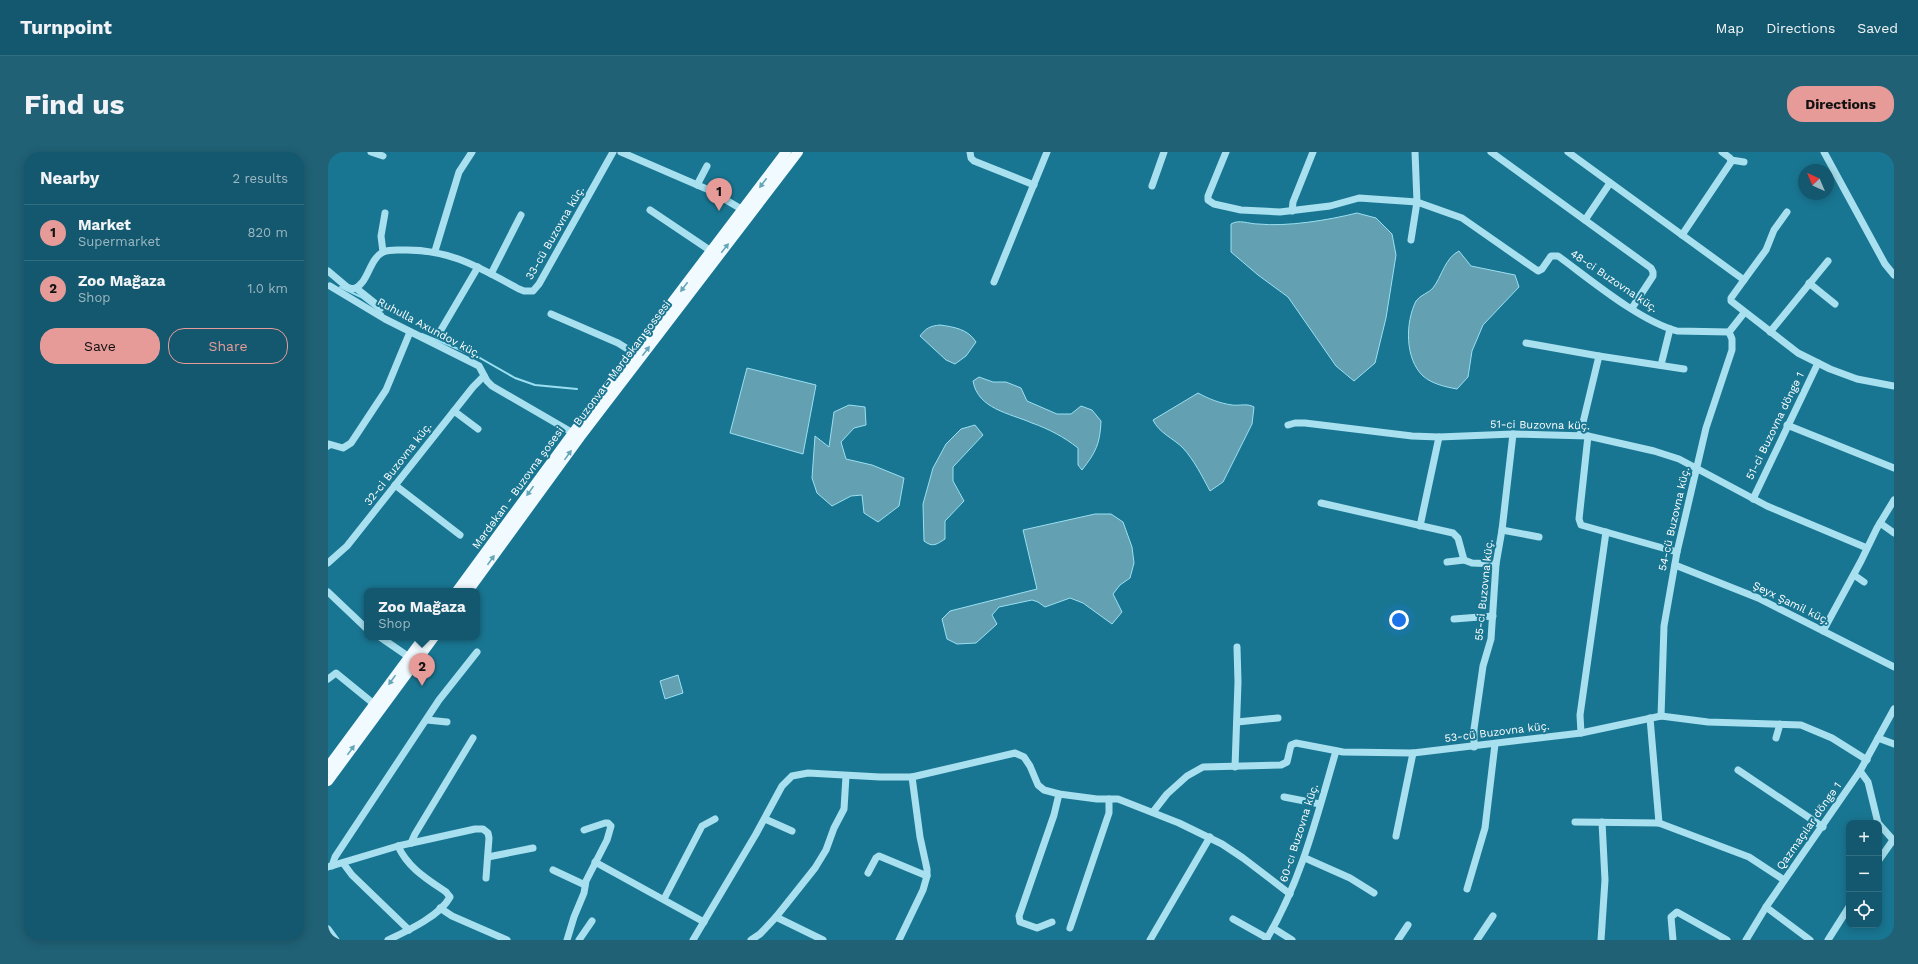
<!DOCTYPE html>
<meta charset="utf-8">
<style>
:root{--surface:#13586e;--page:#206176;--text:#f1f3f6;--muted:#9db8c2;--line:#326e81;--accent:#e69b98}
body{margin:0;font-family:"Work Sans",sans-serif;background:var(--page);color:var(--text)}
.controls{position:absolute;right:12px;bottom:12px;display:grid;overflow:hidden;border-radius:8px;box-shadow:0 2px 10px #0003}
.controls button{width:36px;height:36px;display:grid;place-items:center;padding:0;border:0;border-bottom:1px solid var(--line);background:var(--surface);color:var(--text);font:20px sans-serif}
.compass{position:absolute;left:1470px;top:12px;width:36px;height:36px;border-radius:50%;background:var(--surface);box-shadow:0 2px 10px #0003;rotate:316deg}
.you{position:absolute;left:1071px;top:468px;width:14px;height:14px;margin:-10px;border:3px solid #fff;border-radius:50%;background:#1a73e8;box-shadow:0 0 0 6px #1a73e833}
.badge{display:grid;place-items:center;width:26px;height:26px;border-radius:50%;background:var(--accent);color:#111;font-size:13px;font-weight:700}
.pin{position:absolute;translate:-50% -33px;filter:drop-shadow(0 1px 2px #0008)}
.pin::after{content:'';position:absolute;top:21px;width:14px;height:12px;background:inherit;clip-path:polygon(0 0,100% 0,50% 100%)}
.popup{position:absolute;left:36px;top:436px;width:116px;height:52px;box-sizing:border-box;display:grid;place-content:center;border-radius:8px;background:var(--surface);filter:drop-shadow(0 1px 3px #0005);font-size:13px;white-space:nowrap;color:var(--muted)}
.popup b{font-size:15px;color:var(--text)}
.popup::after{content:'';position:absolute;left:50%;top:100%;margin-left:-8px;border:8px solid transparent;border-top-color:var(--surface)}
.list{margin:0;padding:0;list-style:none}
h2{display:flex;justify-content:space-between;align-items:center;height:52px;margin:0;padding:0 16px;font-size:17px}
h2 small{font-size:13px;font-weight:400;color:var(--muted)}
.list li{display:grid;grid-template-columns:26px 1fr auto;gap:12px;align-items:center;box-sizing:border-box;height:56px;padding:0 16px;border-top:1px solid var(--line)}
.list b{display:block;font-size:15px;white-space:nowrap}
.list p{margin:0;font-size:13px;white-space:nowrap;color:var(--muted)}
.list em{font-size:13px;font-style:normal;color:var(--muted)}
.actions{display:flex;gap:8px;padding:12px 16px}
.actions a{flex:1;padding:9px 0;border:1px solid var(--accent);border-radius:16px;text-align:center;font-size:14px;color:var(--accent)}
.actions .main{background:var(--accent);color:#111}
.icon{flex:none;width:22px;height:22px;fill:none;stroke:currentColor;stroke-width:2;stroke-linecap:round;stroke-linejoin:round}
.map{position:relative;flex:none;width:1566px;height:788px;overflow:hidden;border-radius:16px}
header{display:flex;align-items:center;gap:24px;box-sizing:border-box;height:56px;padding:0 20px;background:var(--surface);border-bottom:1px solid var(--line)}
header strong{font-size:19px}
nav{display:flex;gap:22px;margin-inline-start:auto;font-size:14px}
.intro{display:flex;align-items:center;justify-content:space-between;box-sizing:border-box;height:96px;padding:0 24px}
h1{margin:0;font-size:28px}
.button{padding:10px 18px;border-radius:16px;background:var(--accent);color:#111;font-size:14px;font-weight:700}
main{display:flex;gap:24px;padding:0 24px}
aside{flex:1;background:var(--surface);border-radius:16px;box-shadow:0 2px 10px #0003}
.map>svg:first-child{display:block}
</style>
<header>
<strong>Turnpoint</strong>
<nav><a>Map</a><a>Directions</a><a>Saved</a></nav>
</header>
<div class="intro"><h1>Find us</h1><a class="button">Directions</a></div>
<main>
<aside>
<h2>Nearby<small>2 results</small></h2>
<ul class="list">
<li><span class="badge">1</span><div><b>Market</b><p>Supermarket</p></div><em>820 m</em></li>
<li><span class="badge">2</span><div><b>Zoo Mağaza</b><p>Shop</p></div><em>1.0 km</em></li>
</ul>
<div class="actions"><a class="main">Save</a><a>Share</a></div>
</aside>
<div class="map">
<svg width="1566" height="788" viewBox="0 0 1566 788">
<rect width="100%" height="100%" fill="#197692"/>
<g fill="#62a0b2" stroke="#9be0f2">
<path d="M1029 61 1048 66 1064 82 1068 103 1058 166 1047 211 1026 229 1008 214 960 145 930 123 903 100V72C911 67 921 72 930 72 959 75 1001 68 1029 61Z"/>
<path d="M1131 99 1143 114 1187 123 1191 135 1155 173 1144 199 1140 225 1129 237C1118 235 1104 232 1095 224 1077 207 1077 171 1088 149 1092 143 1101 141 1105 136 1114 124 1117 106 1131 99Z"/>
<path d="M612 173C626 175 640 177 648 190L638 204 627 212 618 208 592 184C598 176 602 174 612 173Z"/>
<polygon points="419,216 488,233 475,302 402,281"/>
<path d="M651 225 665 230H678L693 236 699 249 729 262H743L753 254 764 258 773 269C772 292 768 300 754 318L750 313V296C736 285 721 277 704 271 681 261 650 257 645 229Z"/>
<path d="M870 241C881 247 891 251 904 253 912 254 919 251 926 255L924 272 895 330 882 339C874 324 866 308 855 296 845 286 831 281 825 268Z"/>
<polygon points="521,253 537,255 538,273 526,276 513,290 518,307 544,313 576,326 571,354 550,370 536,361 534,343 523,344 504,354 489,341 484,326 487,284 501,295 506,260"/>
<path d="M647 273 655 283 625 315V329L636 349 617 369V387C609 392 605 396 596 389L595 352 605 316 618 292 633 277Z"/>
<polygon points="767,362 783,362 795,370 804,395 806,411 802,426 792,433 785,442 794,460 784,472 755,451 742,446 717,455 710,450 704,448 671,455 664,463 669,472 648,491 629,492 619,487 614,467 622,459 709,437 695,378"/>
<polygon points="350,523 355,541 337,547 332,529"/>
</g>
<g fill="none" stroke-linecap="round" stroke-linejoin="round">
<g stroke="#9be0f2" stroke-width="2">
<polyline points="12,135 33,145 55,162"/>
<polyline points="94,182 152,206 187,226 207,233 249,237"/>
</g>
<g stroke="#a9e0ef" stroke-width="7">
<polyline points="43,0 55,4"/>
<polyline points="293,0 381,38 415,58"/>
<polyline points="642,0 643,6 646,9 706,33"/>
<path d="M898 0 880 44V48L886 52 913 58 952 60 1002 54 1031 46 1089 50 1134 66 1210 119 1214 117 1223 104H1230C1263 128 1310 168 1349 179L1401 180 1416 161"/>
<polyline points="1163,0 1323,116 1325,120 1325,124 1304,156"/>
<polyline points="1240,0 1416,128 1403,146 1403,149 1470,201 1502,217 1529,227 1566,234"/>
<polyline points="1496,0 1557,112 1566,123"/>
<polyline points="1403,8 1416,10"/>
<polyline points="369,33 379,14"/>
<polyline points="824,34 836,0"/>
<polyline points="322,58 383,99"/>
<polyline points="964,59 965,50 985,0"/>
<polyline points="1257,68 1282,31"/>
<polyline points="1354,83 1403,10 1402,6 1394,0"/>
<polyline points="1083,88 1089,50 1087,0"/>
<polyline points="107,99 131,20 144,0"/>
<polyline points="55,100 53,84 57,61"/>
<path d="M0 119 19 135 25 137C41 132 40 108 55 100 62 97 70 98 76 98 122 97 152 116 191 137L196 139H205L211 132 285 0"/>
<polyline points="163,122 193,63"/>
<polyline points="1416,128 1438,98 1446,78 1459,60"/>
<polyline points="666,130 719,0"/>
<polyline points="1481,131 1507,152"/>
<polyline points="2,134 57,167 151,214 159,229 164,234 245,281"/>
<polyline points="28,136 53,156"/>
<polyline points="223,162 290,191 306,201"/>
<polyline points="1442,180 1500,109"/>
<polyline points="110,183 150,115"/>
<polyline points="1198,191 1271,204 1356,217"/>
<polyline points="1333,213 1342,177"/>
<polyline points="126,259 150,277"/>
<polyline points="960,273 967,271 977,271 1084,284 1111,285 1185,282 1260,284 1326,299 1351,307 1439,354 1539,396"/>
<polyline points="1459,273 1566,316"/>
<polyline points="1252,283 1271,204"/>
<polyline points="1260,284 1251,367 1253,373 1349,400"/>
<polyline points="0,294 1,292 15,296 23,291 58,238 82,180"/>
<polyline points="67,333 132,383"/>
<polyline points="1425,347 1490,211"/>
<polyline points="993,351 1125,381 1130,386 1136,408 1144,411 1168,412"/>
<polyline points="1552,371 1566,381"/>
<polyline points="1092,374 1111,285"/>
<polyline points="1174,378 1211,385"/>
<polyline points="1119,410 1136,408"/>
<polyline points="0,411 19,394 145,235 156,224"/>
<polyline points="1347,413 1430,446 1566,515"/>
<polyline points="1526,423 1536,430"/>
<polyline points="0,440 39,477"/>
<polyline points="1126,467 1165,464"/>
<polyline points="1495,479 1533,409 1549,376 1566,348"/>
<polyline points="52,485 81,505"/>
<polyline points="0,527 8,521 46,552"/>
<polyline points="1333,564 1336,474 1349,400 1378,276 1404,198 1404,187 1401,180"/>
<polyline points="1322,566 1331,671"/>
<polyline points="99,568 119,570"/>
<polyline points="909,570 950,566"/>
<polyline points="1253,581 1252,563 1278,380"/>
<polyline points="1448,586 1452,572"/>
<polyline points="1550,586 1566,592"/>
<polyline points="1146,595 1146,577 1155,514 1163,487 1168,412 1174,378 1185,282"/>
<polyline points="907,615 910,530 909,495"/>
<polyline points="1410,618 1495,675"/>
<polyline points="1532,619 1540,630 1550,671"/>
<polyline points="956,645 992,652"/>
<polyline points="825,660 839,642 859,624 875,615 953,613 959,610 963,593 968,591 1015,600 1085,601 1253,581 1333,564 1380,570 1473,573 1504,586 1539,608"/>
<polyline points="437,667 464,679"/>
<polyline points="1247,670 1331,671 1421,705 1456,728"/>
<polyline points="1551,672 1566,689"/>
<polyline points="1068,684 1085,601"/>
<polyline points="83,691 87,682 145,586"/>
<polyline points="160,705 205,696"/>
<polyline points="977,706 1022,726 1046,741"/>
<polyline points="1551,708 1565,688"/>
<polyline points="267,710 376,770"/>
<polyline points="15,711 24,723 81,778"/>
<polyline points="4,714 7,705 111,548 149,500"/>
<polyline points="0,715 70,694 147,677 155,677 160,681 161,686 158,726"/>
<polyline points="225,718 257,733"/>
<polyline points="540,721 548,706 551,704 599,724"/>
<polyline points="1139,737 1157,676 1167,592"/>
<polyline points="336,747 374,674 387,667"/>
<polyline points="112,756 124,764 179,788"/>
<polyline points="448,765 495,788"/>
<polyline points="905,767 939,786"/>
<polyline points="724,770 709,776 692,770 691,764 726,663 731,642"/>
<polyline points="742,776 781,661 781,647"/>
<polyline points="945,776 964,788"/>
<polyline points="0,777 8,788"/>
<path d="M60 788C79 779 112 764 122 745L118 740C99 727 80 716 70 694"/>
<polyline points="239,788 246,765 256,741 258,729 279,688 283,674 280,671 277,671 256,678"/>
<polyline points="251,788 264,769"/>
<polyline points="365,788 428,682 454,634 464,624 480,621 552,625 584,625 687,601 696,605 702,614 710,633 716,638 731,642 769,647 790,647 851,671 894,692 915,706 962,742"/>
<polyline points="423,788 432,782 448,765 487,716 498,698 506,676 516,657 518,624"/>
<polyline points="571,788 595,738 599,724 599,717 592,685 584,625"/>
<polyline points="822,788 882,685"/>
<path d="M938 788C973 730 989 664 1008 599"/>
<polyline points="1070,788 1080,773"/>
<polyline points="1149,788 1165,764"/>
<polyline points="1273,788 1277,728 1274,670"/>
<polyline points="1345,788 1343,765 1349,760 1399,788"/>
<polyline points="1418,788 1438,755"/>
<polyline points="1482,788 1438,755 1532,619 1566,557"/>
<polyline points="1500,788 1521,755"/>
</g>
<g stroke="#f1fbff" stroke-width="10">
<polyline points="129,439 245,281 458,0"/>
<polyline points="140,439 252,285 470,0"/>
<polyline points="0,615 96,485"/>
<polyline points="0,629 106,485"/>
</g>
</g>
<defs><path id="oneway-solid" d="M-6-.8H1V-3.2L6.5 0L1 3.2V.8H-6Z"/></defs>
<g fill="#65a5b8">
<use href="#oneway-solid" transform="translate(435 31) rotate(127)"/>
<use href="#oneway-solid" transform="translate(397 96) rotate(-52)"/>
<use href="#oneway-solid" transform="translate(356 135) rotate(127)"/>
<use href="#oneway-solid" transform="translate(318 199) rotate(-53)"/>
<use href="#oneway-solid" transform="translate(240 303) rotate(-54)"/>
<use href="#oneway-solid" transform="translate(202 339) rotate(126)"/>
<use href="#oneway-solid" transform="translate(163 408) rotate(-54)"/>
<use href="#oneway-solid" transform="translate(64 528) rotate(126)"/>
<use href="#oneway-solid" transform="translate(23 598) rotate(-54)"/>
</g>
<g text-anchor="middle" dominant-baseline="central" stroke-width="4" stroke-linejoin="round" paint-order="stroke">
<g font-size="11" fill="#fff" stroke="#197692">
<text transform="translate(227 81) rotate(-60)">33-cü Buzovna küç.</text>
<text transform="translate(1286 129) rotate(34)">48-ci Buzovna küç.</text>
<text transform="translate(101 176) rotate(28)">Ruhulla Axundov küç.</text>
<text transform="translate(294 211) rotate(-53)">Buzonva - Mərdəkan şossesi</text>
<text transform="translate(1212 273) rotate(1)">51-ci Buzovna küç.</text>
<text transform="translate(1447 274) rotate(-64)">51-ci Buzovna döngə 1</text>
<text transform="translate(70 312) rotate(-52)">32-ci Buzovna küç.</text>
<text transform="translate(190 336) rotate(-54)">Mərdəkan - Buzovna şosesi</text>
<text transform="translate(1346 367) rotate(-77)">54-cü Buzovna küç.</text>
<text transform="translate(1156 438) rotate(-84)">55-ci Buzovna küç.</text>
<text transform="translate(1463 451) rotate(26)">Şeyx Şamil küç.</text>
<text transform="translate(1169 580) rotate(-7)">53-cü Buzovna küç.</text>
<text transform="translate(1481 674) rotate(-55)">Qazmaçılar döngə 1</text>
<text transform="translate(971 681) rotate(-72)">60-cı Buzovna küç.</text>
</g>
</g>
</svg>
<div class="controls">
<button>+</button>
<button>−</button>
<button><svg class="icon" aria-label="locate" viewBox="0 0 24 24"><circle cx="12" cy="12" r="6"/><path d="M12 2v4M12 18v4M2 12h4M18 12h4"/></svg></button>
</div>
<svg class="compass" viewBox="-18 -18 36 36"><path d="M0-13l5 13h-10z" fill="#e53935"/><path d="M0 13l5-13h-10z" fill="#9db8c2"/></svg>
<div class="you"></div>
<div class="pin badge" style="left:391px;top:59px">1</div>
<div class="pin badge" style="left:94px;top:534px">2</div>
<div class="popup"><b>Zoo Mağaza</b>Shop</div>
</div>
</main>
